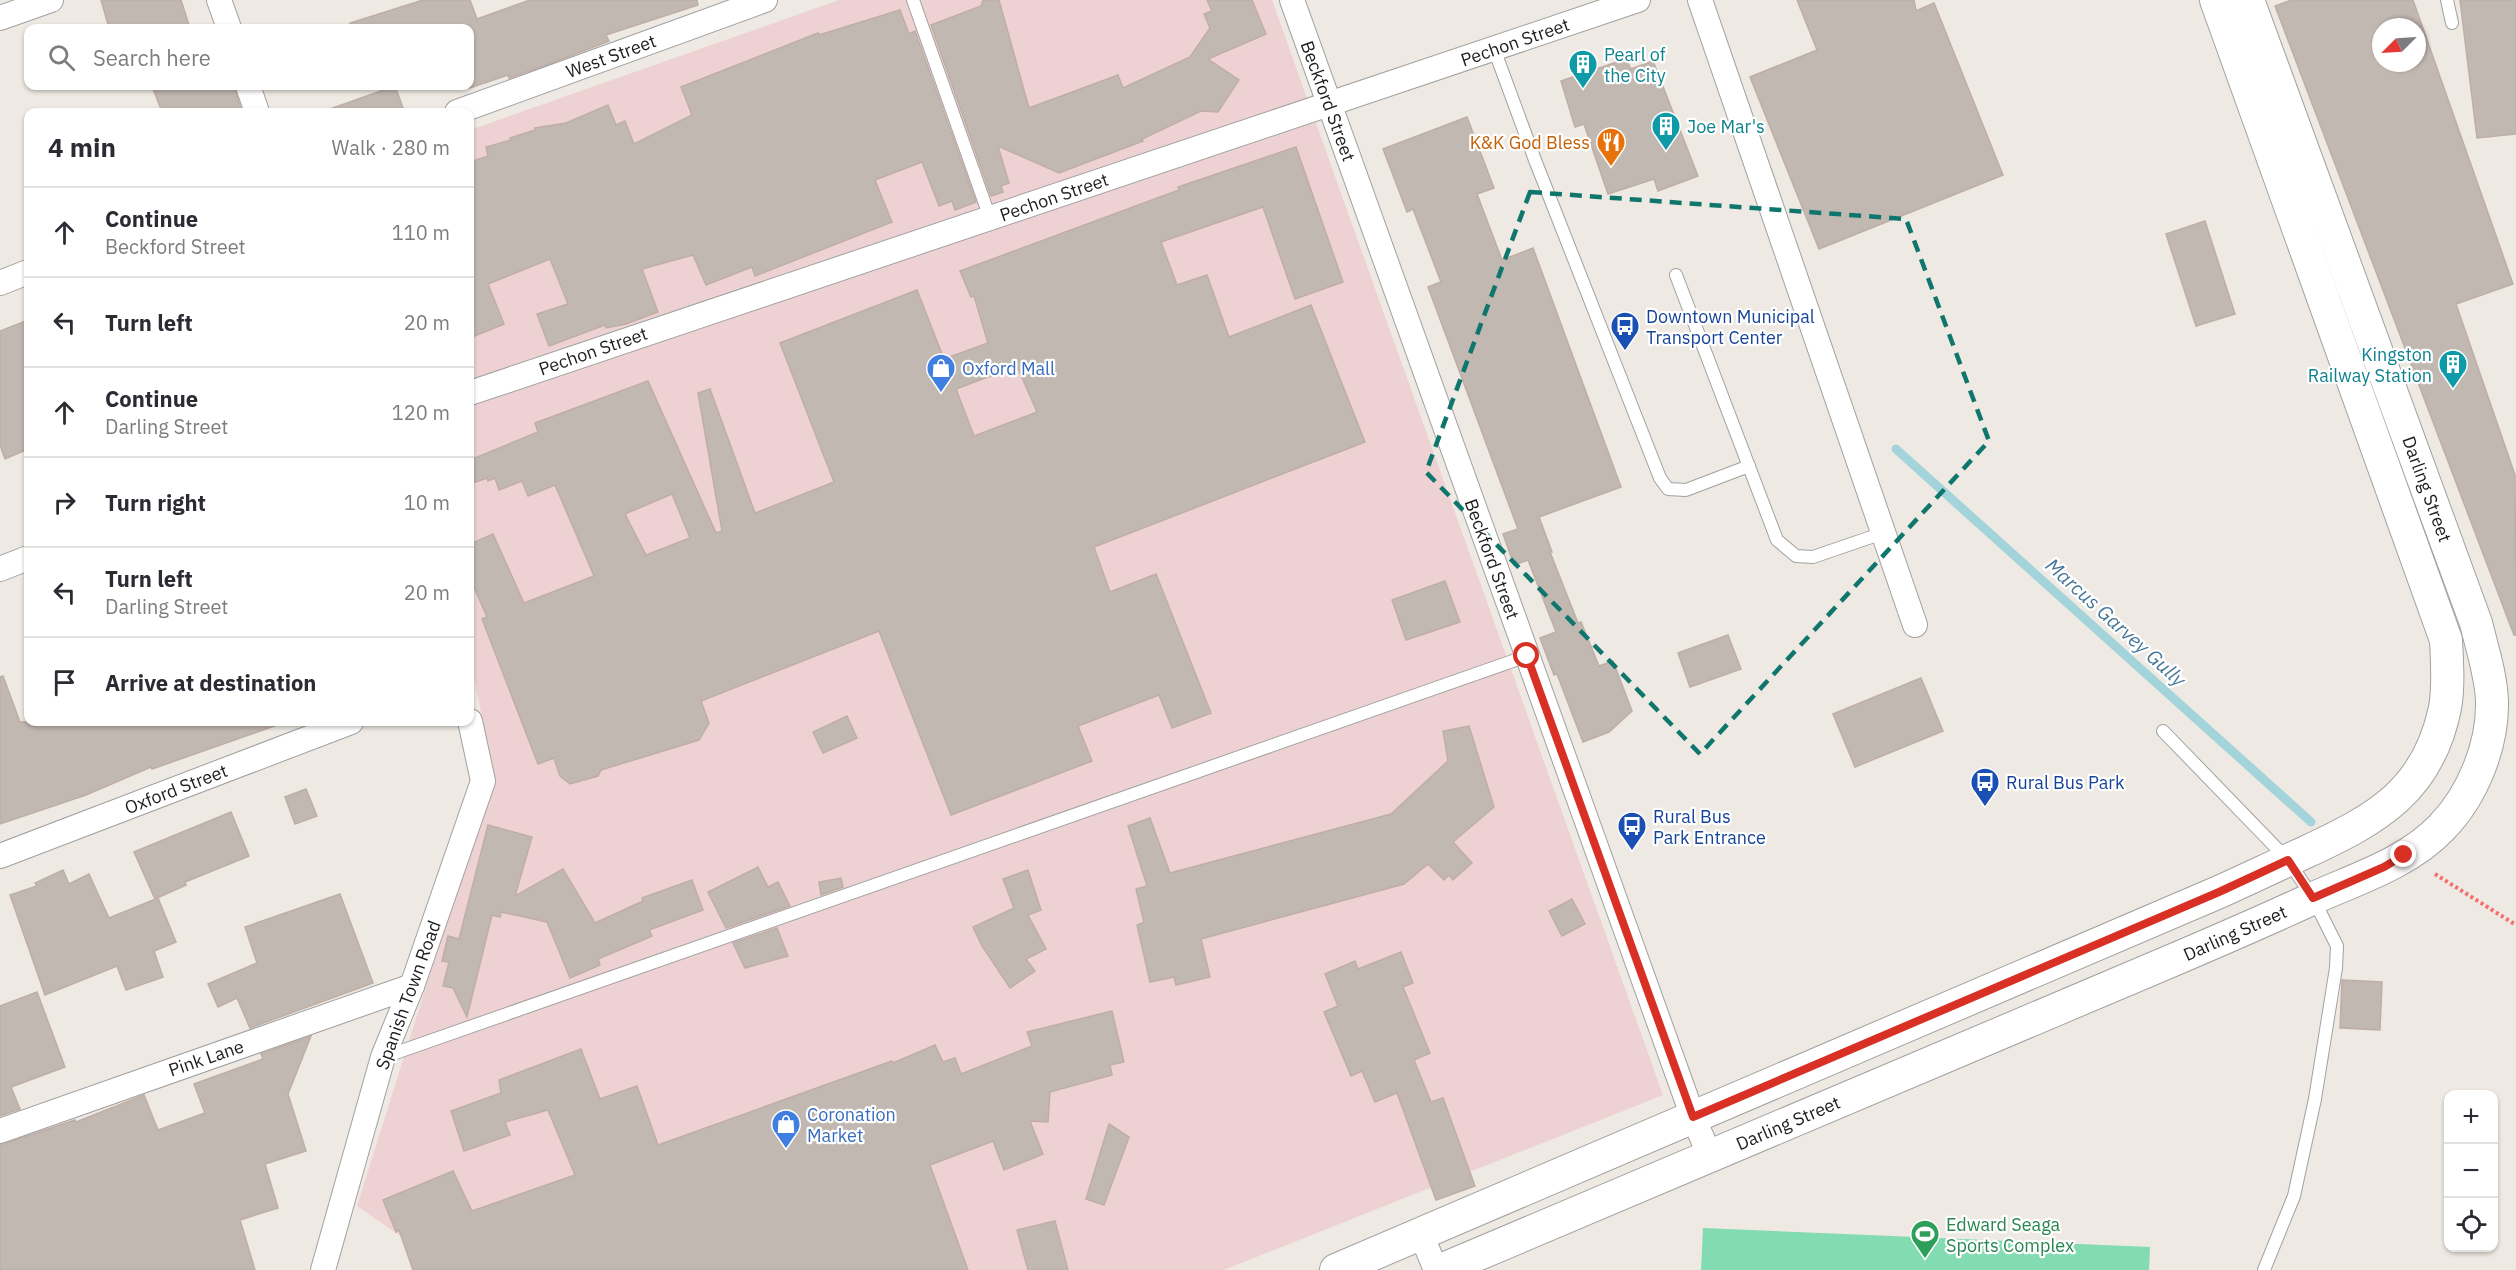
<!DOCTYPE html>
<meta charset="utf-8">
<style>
:root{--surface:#fff;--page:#f7f7f7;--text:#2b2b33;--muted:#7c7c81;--line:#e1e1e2}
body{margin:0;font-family:"IBM Plex Sans",sans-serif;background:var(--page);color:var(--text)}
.controls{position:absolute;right:18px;bottom:18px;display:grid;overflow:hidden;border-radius:12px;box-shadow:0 2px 4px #0004}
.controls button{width:54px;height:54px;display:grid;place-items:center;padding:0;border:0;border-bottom:2px solid var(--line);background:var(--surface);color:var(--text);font:30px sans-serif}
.compass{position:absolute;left:2372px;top:18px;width:54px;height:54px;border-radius:50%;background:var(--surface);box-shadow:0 2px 4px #0004;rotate:246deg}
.stop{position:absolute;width:18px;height:18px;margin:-14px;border:4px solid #d93025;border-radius:50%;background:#fff}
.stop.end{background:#d93025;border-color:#fff;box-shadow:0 2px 6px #0008}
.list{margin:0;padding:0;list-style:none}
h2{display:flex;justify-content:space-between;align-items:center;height:78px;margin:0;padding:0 24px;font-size:26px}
h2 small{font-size:20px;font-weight:400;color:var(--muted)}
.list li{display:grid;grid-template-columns:39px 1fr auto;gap:18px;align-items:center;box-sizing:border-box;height:90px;padding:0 24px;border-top:2px solid var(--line)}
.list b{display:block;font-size:22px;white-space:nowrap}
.list p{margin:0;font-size:20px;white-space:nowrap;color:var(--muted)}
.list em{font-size:20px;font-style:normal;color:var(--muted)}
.icon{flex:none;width:33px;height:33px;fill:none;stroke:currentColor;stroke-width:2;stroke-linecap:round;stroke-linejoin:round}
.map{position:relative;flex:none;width:2516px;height:1270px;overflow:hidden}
.search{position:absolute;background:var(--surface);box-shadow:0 2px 4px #0004;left:24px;top:24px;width:450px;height:66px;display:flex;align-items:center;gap:15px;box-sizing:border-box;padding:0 21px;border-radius:12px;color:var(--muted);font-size:22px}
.panel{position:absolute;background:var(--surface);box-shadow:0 2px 4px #0004;left:24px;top:108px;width:450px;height:618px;border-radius:12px}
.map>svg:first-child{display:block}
</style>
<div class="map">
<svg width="2516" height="1270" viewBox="0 0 2516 1270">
<rect width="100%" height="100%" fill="#eee9e2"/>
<polygon fill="#eed2d3" points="839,0 1272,0 1663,1095 1224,1270 968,1270 892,1061 402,1237 357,1206 493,774 470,657 470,130"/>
<polygon fill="#82dbb1" points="1703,1228 2150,1247 2149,1270 1701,1270"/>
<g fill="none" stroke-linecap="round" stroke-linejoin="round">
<polyline stroke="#a3d3db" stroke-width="9" points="1896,449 2311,822"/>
</g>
<g fill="#c2b8b2" stroke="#bfaea5" stroke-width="1.5" fill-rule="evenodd">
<polygon points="101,0 181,0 190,28 109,28"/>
<polygon points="423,0 470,0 477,19 530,0 697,0 698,5 606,35 609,41 549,64 509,78 508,75 470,88 470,28 350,28 350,23"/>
<polygon points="983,0 999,0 1029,108 1118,75 1123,88 1190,57 1210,28 1204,14 1212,11 1207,0 1252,0 1266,34 1208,59 1239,80 1218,112 1201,111 1142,139 1143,141 1059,173 998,146 1009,183 1001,186 1003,192 991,196 931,25 981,6"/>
<polygon points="1797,0 1914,0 1916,11 1934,3 2003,175 1819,249 1750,77 1817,50"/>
<path d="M2292 0H2413L2513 284 2456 304 2515 475 2516 635H2514L2275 6ZM2381 27H2417V63H2381Z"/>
<polygon points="2460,0 2516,0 2516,134 2477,138"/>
<polygon points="900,10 909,34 915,31 976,202 955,210 952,201 939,206 922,162 875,180 892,222 755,276 752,267 706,285 693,255 642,269 658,312 626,324 606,328 605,325 549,346 537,314 568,304 550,259 488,284 504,324 470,338 470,162 488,156 486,147 511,140 510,138 535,130 535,128 566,123 608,105 616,125 625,121 634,144 692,115 681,87 818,33 819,35"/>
<polygon points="1626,59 1631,69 1653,61 1698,176 1658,191 1654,179 1608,194 1584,124 1575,127 1561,81"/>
<polygon points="152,86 234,86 242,112 162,112"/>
<polygon points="395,86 403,108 390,112 331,112 330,109"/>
<polygon points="1467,117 1494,188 1477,194 1502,260 1533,248 1621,487 1539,517 1552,552 1550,552 1578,623 1581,622 1599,666 1613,661 1632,711 1609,732 1583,742 1557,674 1554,675 1540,638 1556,632 1528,560 1514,565 1503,534 1518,529 1428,287 1441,282 1413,209 1407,212 1383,149"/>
<path d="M1296 147 1343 282 1295 299 1263 207 1161 242 1177 285 1207 275 1229 337 1311 305 1365 442 1094 547 1110 592 1156 574 1211 713 1172 728 1159 695 1078 726 1092 761 951 815 879 631 701 701 709 723 699 740 601 770 598 776 570 784 560 776 554 758 538 764 482 619 487 617 470 578V544L493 534 524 603 594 576 555 485 528 496 522 481 499 490 495 478 488 481 487 478 470 484V460L538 432 535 423 648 381 716 533 722 531 698 393 710 389 755 513 834 482 780 343 917 290 944 359 988 343 974 296 971 297 960 271 1179 190 1178 187ZM1017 366 1037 412 974 436 956 389ZM672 494 690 538 646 555 625 514Z"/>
<polygon points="2205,221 2235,314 2196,326 2166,234"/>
<polygon points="28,320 28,449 5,459 0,445 0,331"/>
<polygon points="1445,581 1460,622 1406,640 1392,600"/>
<polygon points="1728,635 1741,669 1690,687 1678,653"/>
<polygon points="3,676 20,722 276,722 277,725 152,769 151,767 86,795 0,824 0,677"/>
<polygon points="1921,678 1943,731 1855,767 1833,714"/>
<polygon points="847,716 857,738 823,753 813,732"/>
<polygon points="1469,726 1494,807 1453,842 1472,863 1453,880 1449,875 1444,880 1428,864 1404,884 1201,939 1210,977 1176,985 1174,977 1150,982 1137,925 1144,922 1136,889 1147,886 1128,826 1150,818 1170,873 1391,814 1448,761 1443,731"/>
<polygon points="306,789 317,816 295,824 285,797"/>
<polygon points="231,812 249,856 185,882 186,885 155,899 134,852"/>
<polygon points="488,825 532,837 515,896 563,869 595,923 643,901 642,898 692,880 703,910 649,930 652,936 598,959 600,965 570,978 547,922 501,912 500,917 492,915 467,1017 453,988 443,986 449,962 442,961 448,936 459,939"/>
<polygon points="758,867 768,887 778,882 790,906 726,928 708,892"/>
<polygon points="63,870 69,884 89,874 109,918 158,898 176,942 154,951 163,977 126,990 117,966 45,995 10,895 37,886 35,883"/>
<polygon points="1028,870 1041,910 1028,915 1046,949 1026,959 1035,971 1010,988 982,946 973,927 1014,908 1003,879"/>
<polygon points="841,878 843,887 821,895 819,882"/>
<polygon points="340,894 373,983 250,1028 237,998 218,1007 208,984 257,963 245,927"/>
<polygon points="1572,899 1585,924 1562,936 1549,911"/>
<polygon points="777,928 788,956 745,968 733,943"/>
<polygon points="1401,952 1413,983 1403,987 1430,1053 1414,1060 1431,1102 1443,1098 1475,1186 1436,1200 1397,1093 1375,1102 1362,1071 1351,1076 1324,1012 1338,1006 1325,974 1355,961 1358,969"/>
<polygon points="2342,980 2382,982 2380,1030 2340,1028"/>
<polygon points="37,992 65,1067 11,1087 20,1109 0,1116 0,1006"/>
<polygon points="1112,1011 1124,1062 1110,1065 1112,1075 1050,1092 1048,1122 1030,1121 1043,1154 1004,1170 993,1141 930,1165 968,1270 413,1270 399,1230 396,1232 383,1200 453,1171 472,1211 575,1175 548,1110 505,1122 510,1135 464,1151 451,1111 501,1093 499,1080 581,1049 600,1099 637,1086 658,1145 892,1061 893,1063 935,1045 943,1062 955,1058 961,1074 1032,1046 1027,1032"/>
<polygon points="311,1036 288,1094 306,1151 265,1164 278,1208 240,1220 255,1270 0,1270 0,1145 75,1120 76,1122 144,1095 158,1130 205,1113 194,1084 263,1059 261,1054"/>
<polygon points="1109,1124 1129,1137 1104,1205 1086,1199"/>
<polygon points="1055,1221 1068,1270 1028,1270 1017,1230"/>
</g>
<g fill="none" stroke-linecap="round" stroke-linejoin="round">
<g stroke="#a1a1a1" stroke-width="14">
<g id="service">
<polyline points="913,0 990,218"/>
<polyline points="2447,0 2452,23"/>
<polyline points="1494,49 1535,160 1660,478 1668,489 1686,490 1749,466"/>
<polyline points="1676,275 1777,540 1796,556 1813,557 1883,533"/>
<polyline points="2163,731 2288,860 2313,898 2337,946 2336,968 2315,1099 2294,1196 2264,1270"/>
<polyline points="384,1057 1527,656"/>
</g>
</g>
<g stroke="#a1a1a1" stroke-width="26">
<g id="minor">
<polyline points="219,0 229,28"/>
<polyline points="1292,0 1693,1117 1710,1156"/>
<polyline points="1700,0 1915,625"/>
<polyline points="0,18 51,0"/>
<polyline points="248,86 257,112"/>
<polyline points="457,112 765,0"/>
<polyline points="0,283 28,272"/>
<polyline points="470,393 1638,0"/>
<polyline points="0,569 28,558"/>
<polyline points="0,856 351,722"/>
<polyline points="0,1131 412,986"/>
<polyline points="1421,1234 1436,1270"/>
<polyline points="323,1270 383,1057 412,986 483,781 470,721"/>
</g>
</g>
<g stroke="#a1a1a1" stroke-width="34">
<g id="tertiary">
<path d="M1336 1270 2219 892C2248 879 2277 865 2306 852 2377 819 2428 791 2445 708 2449 685 2447 662 2446 640L2216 0"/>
<path d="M1441 1270C1680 1169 1919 1068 2159 966 2211 944 2264 921 2316 897 2359 878 2409 862 2442 827 2473 795 2493 745 2492 701 2491 675 2482 648 2476 623L2248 0"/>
</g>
</g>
<polyline stroke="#f66e6b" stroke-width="4" stroke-dasharray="3 3" stroke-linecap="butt" points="2435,874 2516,925"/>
<use href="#service" stroke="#fff" stroke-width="12"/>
<use href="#minor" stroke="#fff" stroke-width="24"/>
<use href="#tertiary" stroke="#fff" stroke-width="32"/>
</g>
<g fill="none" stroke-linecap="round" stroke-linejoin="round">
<polyline stroke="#d93025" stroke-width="8" points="1527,656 1693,1117 2219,892 2288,860 2313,898 2384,867 2404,855"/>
</g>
<path fill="none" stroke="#0f766e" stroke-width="4.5" stroke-dasharray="12 8" stroke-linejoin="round" d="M1530 192 1906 219 1989 441 1700 754 1426 472Z"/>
<defs>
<g id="building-pin" transform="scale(1.5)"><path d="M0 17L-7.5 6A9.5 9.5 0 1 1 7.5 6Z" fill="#0f9aa8" stroke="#fff"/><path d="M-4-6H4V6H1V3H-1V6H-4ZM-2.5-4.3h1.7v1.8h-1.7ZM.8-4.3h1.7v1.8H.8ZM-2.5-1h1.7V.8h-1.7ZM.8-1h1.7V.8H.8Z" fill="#fff"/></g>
<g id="restaurant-pin" transform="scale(1.5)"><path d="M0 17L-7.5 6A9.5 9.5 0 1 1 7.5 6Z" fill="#e8710a" stroke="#fff"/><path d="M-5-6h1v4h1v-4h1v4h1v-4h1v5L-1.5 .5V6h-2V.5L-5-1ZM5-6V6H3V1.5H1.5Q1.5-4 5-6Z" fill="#fff"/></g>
<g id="bus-pin" transform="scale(1.5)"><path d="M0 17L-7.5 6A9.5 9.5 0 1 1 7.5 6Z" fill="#1a4fb4" stroke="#fff"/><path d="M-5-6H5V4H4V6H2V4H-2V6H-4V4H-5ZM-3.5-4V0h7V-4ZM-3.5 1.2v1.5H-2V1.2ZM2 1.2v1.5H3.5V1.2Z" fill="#fff"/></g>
<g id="shop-pin" transform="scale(1.5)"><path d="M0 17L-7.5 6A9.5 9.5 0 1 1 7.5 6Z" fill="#3f7fe0" stroke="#fff"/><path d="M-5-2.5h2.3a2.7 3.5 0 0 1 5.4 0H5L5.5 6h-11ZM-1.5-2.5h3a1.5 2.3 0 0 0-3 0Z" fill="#fff"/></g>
<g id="stadium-pin" transform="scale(1.5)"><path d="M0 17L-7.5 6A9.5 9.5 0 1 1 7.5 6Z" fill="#2e9e5b" stroke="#fff"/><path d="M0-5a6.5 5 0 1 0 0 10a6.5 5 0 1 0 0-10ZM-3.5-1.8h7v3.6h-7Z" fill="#fff"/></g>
</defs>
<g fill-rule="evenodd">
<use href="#building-pin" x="1583" y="64"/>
<use href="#building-pin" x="1666" y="126"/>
<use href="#restaurant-pin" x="1611" y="142"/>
<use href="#bus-pin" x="1625" y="326"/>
<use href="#building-pin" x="2453" y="364"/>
<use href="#shop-pin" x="941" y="368"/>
<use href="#bus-pin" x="1985" y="782"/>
<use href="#bus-pin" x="1632" y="826"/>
<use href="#shop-pin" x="786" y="1124"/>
<use href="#stadium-pin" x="1925" y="1234"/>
</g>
<g text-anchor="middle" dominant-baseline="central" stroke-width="4.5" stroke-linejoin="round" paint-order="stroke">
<g font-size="18" fill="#1d1d1d" stroke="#fff">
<text transform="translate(1515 42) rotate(-19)">Pechon Street</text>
<text transform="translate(611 56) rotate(-20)">West Street</text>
<text transform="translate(1328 101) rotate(70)">Beckford Street</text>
<text transform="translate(1054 197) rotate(-19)">Pechon Street</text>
<text transform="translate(593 351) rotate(-19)">Pechon Street</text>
<text transform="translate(2427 489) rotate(70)">Darling Street</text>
<text transform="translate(1492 559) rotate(70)">Beckford Street</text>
<text transform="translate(176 789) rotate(-21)">Oxford Street</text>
<text transform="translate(2235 933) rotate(-24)">Darling Street</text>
<text transform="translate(408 995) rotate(-70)">Spanish Town Road</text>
<text transform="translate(206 1058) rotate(-19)">Pink Lane</text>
<text transform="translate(1788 1123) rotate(-23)">Darling Street</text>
</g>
<g font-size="18" fill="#0d838f" stroke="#fff" text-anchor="start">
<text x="1604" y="54">Pearl of<tspan x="1604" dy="21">the City</tspan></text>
<text x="1687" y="126">Joe Mar's</text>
<text x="2432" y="354" text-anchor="end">Kingston<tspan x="2432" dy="21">Railway Station</tspan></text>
</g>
<g font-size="18" fill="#c56008" stroke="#fff" text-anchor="end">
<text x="1590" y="142">K&amp;K God Bless</text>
</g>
<g font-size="18" fill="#164399" stroke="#fff" text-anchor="start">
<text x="1646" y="316">Downtown Municipal<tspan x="1646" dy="21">Transport Center</tspan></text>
<text x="2006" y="782">Rural Bus Park</text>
<text x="1653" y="816">Rural Bus<tspan x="1653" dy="21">Park Entrance</tspan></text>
</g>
<g font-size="18" fill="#366cbe" stroke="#fff" text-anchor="start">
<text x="962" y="368">Oxford Mall</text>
<text x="807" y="1114">Coronation<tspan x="807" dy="21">Market</tspan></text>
</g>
<g font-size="18" fill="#27864d" stroke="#fff" text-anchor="start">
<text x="1946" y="1224">Edward Seaga<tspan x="1946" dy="21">Sports Complex</tspan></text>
</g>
<g font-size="20" font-style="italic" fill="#46779a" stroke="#fff">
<text transform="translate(2116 622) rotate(42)">Marcus Garvey Gully</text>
</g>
</g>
</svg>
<div class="controls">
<button>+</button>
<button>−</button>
<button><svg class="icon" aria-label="locate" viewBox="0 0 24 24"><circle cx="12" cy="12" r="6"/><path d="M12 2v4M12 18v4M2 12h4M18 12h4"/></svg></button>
</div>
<svg class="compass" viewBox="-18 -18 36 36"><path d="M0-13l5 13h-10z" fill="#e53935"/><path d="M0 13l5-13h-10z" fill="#7c7c81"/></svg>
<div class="stop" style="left:1527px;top:656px"></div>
<div class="stop end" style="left:2404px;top:855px"></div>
<div class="search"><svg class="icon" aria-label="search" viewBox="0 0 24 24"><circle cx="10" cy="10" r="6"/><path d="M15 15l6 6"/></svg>Search here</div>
<section class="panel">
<h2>4 min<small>Walk · 280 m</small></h2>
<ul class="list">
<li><svg class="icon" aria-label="ahead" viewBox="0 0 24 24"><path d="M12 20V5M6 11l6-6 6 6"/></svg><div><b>Continue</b><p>Beckford Street</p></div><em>110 m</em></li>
<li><svg class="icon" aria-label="left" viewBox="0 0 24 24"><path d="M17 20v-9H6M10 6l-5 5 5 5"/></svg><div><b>Turn left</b></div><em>20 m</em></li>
<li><svg class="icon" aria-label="ahead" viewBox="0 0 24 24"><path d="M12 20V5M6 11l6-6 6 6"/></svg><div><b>Continue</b><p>Darling Street</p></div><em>120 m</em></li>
<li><svg class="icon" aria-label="right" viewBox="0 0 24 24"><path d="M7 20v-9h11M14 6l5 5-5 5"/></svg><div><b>Turn right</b></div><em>10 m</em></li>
<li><svg class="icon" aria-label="left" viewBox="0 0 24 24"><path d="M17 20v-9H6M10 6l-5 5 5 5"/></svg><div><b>Turn left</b><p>Darling Street</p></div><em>20 m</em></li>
<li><svg class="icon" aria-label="arrive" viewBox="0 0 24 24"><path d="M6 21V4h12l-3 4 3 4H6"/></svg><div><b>Arrive at destination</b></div></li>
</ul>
</section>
</div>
